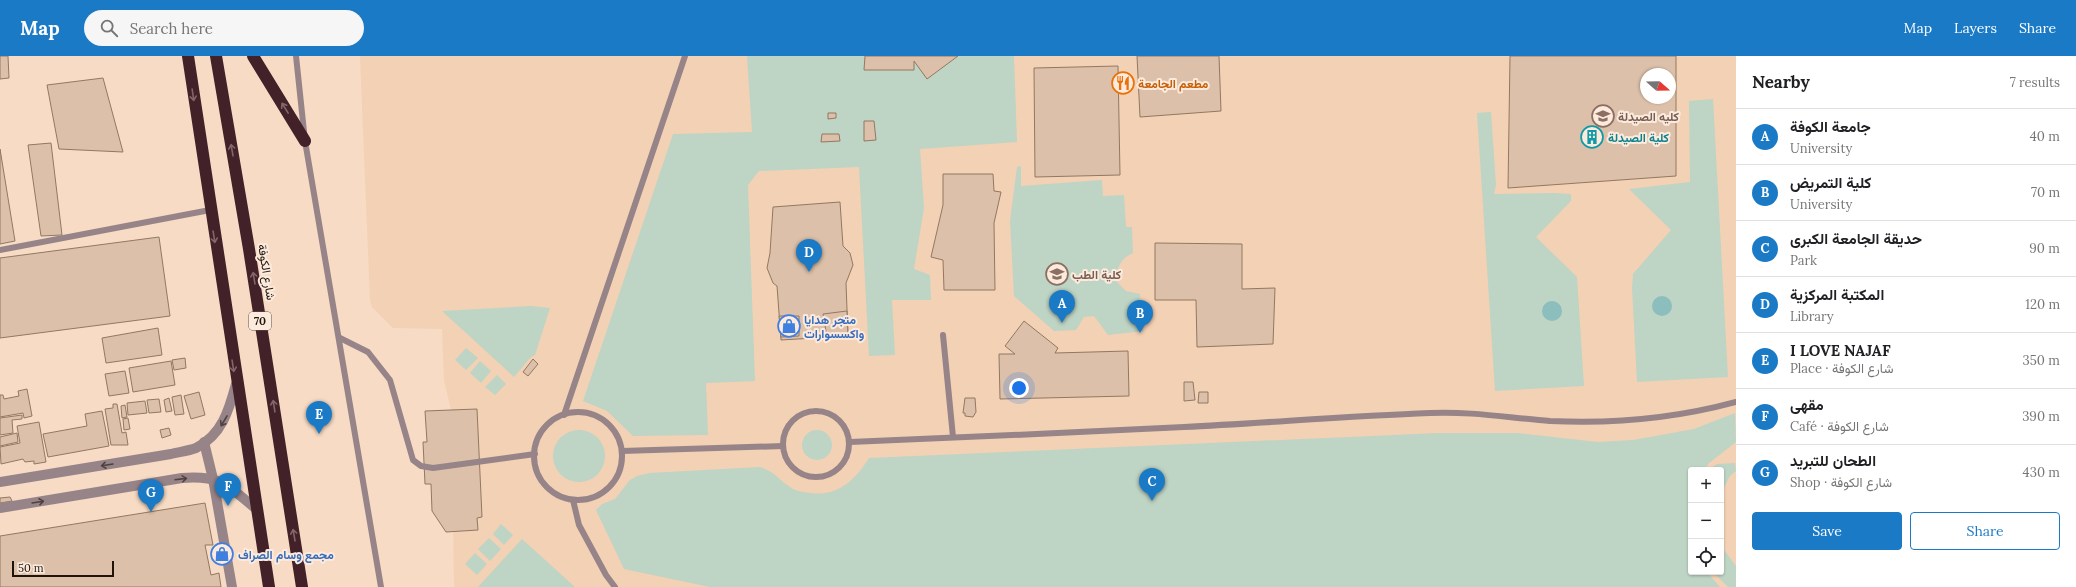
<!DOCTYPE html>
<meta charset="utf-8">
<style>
:root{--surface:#fff;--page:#f6f6f6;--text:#202124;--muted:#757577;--line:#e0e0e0;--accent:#1b7ac6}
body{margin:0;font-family:Lora,Vazirmatn,serif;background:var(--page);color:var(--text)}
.controls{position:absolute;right:12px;bottom:12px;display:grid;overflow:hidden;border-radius:4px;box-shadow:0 1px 3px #0004}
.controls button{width:36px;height:36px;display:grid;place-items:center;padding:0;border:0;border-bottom:1px solid var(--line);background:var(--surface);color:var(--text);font:20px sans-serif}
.compass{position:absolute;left:1640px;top:12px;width:36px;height:36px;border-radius:50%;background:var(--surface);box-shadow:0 1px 3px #0004;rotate:110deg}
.scale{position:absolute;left:12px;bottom:10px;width:102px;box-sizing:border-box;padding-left:4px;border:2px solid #1e140c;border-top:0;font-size:11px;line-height:14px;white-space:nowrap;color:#1e140c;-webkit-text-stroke:3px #fceadc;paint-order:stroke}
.you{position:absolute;left:1019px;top:332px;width:14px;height:14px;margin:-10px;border:3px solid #fff;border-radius:50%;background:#1a73e8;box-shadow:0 0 0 6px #1a73e833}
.badge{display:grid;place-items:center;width:26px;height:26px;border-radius:50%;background:var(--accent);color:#fff;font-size:13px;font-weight:700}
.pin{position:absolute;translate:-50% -33px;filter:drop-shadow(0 1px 2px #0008)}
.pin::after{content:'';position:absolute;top:21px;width:14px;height:12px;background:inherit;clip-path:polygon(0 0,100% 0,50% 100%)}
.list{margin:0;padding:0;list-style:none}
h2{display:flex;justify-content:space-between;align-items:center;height:52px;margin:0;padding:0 16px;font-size:17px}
h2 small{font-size:13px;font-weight:400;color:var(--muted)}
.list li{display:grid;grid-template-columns:26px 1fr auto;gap:12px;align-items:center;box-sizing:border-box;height:56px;padding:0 16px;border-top:1px solid var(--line)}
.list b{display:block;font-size:15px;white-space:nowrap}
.list p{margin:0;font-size:13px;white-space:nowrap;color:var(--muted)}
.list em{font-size:13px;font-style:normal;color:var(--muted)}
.actions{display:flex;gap:8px;padding:12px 16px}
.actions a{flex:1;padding:9px 0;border:1px solid var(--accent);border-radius:4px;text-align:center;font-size:14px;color:var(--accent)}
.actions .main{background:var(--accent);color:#fff}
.icon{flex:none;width:22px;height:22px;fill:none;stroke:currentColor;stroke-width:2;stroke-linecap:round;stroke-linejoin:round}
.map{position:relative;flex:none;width:1736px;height:531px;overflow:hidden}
header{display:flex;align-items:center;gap:24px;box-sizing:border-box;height:56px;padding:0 20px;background:var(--accent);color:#fff}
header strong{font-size:19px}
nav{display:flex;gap:22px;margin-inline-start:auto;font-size:14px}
.search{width:280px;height:36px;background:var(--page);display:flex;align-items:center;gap:10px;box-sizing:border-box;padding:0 14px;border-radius:22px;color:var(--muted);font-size:15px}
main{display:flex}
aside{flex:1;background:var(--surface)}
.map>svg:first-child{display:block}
</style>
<header>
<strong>Map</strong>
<div class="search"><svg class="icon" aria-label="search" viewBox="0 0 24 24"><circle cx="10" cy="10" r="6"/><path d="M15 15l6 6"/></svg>Search here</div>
<nav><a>Map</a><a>Layers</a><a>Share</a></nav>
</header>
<main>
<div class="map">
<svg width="1736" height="531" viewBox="0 0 1736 531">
<rect width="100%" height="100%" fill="#f7dbc4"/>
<path fill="#f3d1b4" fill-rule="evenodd" d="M360 0H1736V531H454L453 461 455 371 444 324 442 273 393 272 372 251 370 244ZM1646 18H1670V42H1646ZM1691 414H1721V516H1691Z"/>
<g fill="#bed4c4">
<polygon points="747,0 1014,0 1017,86 920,93 924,152 914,213 930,219 931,244 892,244 895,299 869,300 859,111 759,115 748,129 755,325 706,327 708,379 633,380 607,355 583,345 673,78 752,76"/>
<polygon points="1713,43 1728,321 1637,326 1632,232 1633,218 1671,174 1629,133 1690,126 1689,45"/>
<polygon points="1491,56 1496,129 1494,138 1554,137 1571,138 1571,145 1536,181 1577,221 1584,330 1495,335 1477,57"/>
<path d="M1021 110V130L1102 124 1103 140 1124 139 1126 171H1132L1133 197C1120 203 1117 211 1116 225L1126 235 1140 238 1143 275 1108 279 1094 260 1084 261 1076 274 1054 275 1014 240 1010 165 1017 111Z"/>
<polygon points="531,250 550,252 535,299 531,301 514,321 442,255"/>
<polygon points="466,292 478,302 466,314 455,304"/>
<polygon points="480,305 491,315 481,327 470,317"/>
<polygon points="497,319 506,328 495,339 485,331"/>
<path d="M1735 357 1736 386 1709 407 1704 414H1691V516H1707L1720 531H710L624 513 596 454 602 448 615 443 630 424 637 420 649 417 760 411C775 416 776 421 787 429 795 435 802 436 810 437 838 441 855 424 869 402L1438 377H1517L1598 386 1633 384 1694 373Z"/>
<circle cx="817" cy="389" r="15"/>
<circle cx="579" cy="400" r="26"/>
<polygon points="1735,407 1736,415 1730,420 1721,437 1721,414 1708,414 1717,408"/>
<polygon points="501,468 513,479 504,489 493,478"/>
<polygon points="489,482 501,493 490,505 478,493"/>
<polygon points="522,483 575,531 478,531"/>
<polygon points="1721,490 1736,510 1736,531 1728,531 1713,516 1721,516"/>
<polygon points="475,497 487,508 477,519 465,508"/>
</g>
<g fill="#8cbebe">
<circle cx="1662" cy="250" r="10"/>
<circle cx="1552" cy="255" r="10"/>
</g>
<g fill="#dcc0a9" stroke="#927863" fill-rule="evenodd">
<polygon points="0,0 8,0 9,22 0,23"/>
<polygon points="865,0 958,0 927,23 914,5 914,14 864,14"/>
<polygon points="1137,0 1219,0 1221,55 1140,61"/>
<path d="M1510 0H1676V120L1508 132ZM1646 18H1670V42H1646Z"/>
<polygon points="1118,10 1120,119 1035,121 1034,12"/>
<polygon points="103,22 123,96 59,93 47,29"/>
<polygon points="828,57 836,57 836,62 828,63"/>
<polygon points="864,65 874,65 876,84 864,85"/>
<polygon points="822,78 839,78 840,85 821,86"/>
<polygon points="51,87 62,179 41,180 28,89"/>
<polygon points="0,93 15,185 0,188"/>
<polygon points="943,118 993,118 994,135 1001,136 994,167 995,234 944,234 943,204 931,201 943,149"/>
<polygon points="840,146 843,190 850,197 853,209 846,227 848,280 781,284 777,230 773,227 767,212 770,197 773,151"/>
<polygon points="159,181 170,260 0,282 0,202"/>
<polygon points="1155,187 1242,188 1242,233 1275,232 1273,288 1197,291 1196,244 1155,244"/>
<polygon points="847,255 848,280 827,281 823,258"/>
<polygon points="779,260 799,260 799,280 781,281"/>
<polygon points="1024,265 1058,292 1055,297 1128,295 1129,340 1000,343 999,298 1015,298 1005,290"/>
<polygon points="158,272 162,299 106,307 102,282"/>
<polygon points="185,302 186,312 174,314 172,304"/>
<polygon points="533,303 538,308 528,320 523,316"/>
<polygon points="171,305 175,329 133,336 129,312"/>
<polygon points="125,315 129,337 109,340 105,318"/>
<polygon points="1184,326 1193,326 1195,344 1184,345"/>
<polygon points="27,333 32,360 24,362 23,357 0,361 0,339 3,339 4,343 19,340 18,335"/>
<polygon points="199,336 205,359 191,363 184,340"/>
<polygon points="1199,336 1208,336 1208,347 1198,347"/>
<polygon points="181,339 184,358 175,359 172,341"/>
<polygon points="169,342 172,355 166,356 164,344"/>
<polygon points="965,342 975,342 976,356 973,361 965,360 965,357 963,357"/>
<polygon points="159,343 161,356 149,357 147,344"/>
<polygon points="145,345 147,357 128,359 127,347"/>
<polygon points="113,348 117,348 122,377 126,376 128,389 111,389 105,353 113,352"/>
<polygon points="125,349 127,361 122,362 121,350"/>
<polygon points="477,353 482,461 477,462 478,474 446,476 432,455 431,428 425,428 423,386 427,386 425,355"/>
<polygon points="102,355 109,390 48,401 43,378 87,370 85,358"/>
<polygon points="22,359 22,363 12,364 13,377 0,379 0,362"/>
<polygon points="128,362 130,373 124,374 123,363"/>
<polygon points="39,366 46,406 34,408 34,405 25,406 23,403 1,408 0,391 20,387 17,370"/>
<polygon points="169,372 171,379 162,382 160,374"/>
<polygon points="17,377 18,386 0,390 0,381"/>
<polygon points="10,441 12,445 0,447 0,442"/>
<polygon points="205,447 213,489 205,489 211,519 219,517 221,531 0,531 0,480"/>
</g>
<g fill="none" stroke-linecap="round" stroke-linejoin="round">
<g stroke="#978488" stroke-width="6">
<polyline points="296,0 305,85 381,531"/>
<polyline points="0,194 210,154"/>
<polyline points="943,279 953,381"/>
<polyline points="340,282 368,296 390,324 413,404 421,410 433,412 535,398"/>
<circle cx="816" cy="388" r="33"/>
<circle cx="578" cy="400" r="44"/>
<polyline points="564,359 685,0"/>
<path d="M850 386C961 381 1073 377 1184 371 1266 367 1348 360 1430 357 1470 355 1510 362 1550 365 1611 368 1677 362 1736 346"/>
<polyline points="622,395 783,390"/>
<polyline points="573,444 579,469 606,519 615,531"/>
</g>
<g stroke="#978488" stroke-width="10">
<polyline points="204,386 213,423 232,531"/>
<path d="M0 426 171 398C179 396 188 395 196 392 222 379 229 354 236 328"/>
<path d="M0 452 182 422C221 419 227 429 255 452"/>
</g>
<g stroke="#422129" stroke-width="12">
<polyline points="188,0 269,531"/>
<polyline points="216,0 249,193 302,531"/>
<polyline points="253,0 305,85"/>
</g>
</g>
<defs><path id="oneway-shaft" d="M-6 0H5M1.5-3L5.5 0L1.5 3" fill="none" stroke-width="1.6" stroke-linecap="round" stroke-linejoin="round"/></defs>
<g stroke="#836768">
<use href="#oneway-shaft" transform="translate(193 39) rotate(82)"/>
<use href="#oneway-shaft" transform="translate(285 52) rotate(-122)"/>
<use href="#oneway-shaft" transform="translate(232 94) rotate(-100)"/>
<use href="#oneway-shaft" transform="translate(214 181) rotate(81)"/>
<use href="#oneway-shaft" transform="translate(254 222) rotate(-99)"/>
<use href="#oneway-shaft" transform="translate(233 310) rotate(81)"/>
<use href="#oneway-shaft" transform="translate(274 350) rotate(-99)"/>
<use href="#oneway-shaft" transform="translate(294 479) rotate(-100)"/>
</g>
<g stroke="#4e413e">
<use href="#oneway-shaft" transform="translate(224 365) rotate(121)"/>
<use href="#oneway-shaft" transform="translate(107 409) rotate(171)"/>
<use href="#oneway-shaft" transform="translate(181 423) rotate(-7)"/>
<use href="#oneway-shaft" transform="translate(38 446) rotate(-9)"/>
</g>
<defs>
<g id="restaurant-ring" transform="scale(1.15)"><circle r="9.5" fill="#fceadc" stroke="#e8710a" stroke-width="1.5"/><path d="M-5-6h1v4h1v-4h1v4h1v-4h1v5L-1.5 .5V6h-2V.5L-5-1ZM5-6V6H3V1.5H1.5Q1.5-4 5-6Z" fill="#e8710a"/></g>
<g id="university-ring" transform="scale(1.15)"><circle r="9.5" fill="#fceadc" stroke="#8d6e63" stroke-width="1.5"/><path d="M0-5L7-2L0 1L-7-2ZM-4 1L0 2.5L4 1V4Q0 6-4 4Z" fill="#8d6e63"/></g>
<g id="building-ring" transform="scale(1.15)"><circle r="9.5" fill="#fceadc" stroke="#0f9aa8" stroke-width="1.5"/><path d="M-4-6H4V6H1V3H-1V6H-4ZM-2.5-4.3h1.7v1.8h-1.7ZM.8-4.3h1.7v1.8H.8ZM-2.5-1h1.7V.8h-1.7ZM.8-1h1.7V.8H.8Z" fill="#0f9aa8"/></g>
<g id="shop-ring" transform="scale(1.15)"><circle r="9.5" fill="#fceadc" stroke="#3f7fe0" stroke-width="1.5"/><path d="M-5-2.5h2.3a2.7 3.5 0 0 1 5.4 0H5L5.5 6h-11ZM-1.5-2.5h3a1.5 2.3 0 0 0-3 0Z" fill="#3f7fe0"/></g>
</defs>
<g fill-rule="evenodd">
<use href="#restaurant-ring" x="1123" y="27"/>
<use href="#university-ring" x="1603" y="60"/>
<use href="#building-ring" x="1592" y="81"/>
<use href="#university-ring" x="1057" y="218"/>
<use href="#shop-ring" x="789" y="270"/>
<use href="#shop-ring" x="222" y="498"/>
</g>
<g text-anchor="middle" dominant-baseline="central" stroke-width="4" stroke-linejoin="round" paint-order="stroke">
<rect fill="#fceadc" stroke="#61544a" stroke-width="1" x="249" y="256" width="22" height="18" rx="3"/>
<g font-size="11" font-weight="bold" fill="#1e140c">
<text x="260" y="265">70</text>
</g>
<g font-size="12" font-weight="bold" fill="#c56008" stroke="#fceadc" text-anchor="start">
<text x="1138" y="27">مطعم الجامعة</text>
</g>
<g font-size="12" font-weight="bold" fill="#785e54" stroke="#fceadc" text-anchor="start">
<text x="1618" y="60">كليه الصيدلة</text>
<text x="1072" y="218">كلية الطب</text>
</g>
<g font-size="12" font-weight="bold" fill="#0d838f" stroke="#fceadc" text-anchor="start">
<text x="1608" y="81">كلية الصيدلة</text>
</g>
<g font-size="12" fill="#1e140c" stroke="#fceadc">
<text transform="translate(267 216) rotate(81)">شارع الكوفة</text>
</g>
<g font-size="12" font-weight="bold" fill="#366cbe" stroke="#fceadc" text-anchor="start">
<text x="804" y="263">متجر هدايا<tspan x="804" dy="14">واكسسوارات</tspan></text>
<text x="238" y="498">مجمع وسام الصراف</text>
</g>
</g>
</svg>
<div class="controls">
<button>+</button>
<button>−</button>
<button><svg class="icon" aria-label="locate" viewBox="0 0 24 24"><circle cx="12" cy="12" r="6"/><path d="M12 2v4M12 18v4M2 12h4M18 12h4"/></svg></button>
</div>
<svg class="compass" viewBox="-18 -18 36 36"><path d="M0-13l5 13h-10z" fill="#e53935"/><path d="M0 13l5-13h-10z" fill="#757577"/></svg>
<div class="scale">50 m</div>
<div class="you"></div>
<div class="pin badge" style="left:1062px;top:267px">A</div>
<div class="pin badge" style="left:1140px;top:277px">B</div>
<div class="pin badge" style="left:1152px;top:445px">C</div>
<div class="pin badge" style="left:809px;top:216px">D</div>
<div class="pin badge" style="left:319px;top:378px">E</div>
<div class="pin badge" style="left:228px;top:450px">F</div>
<div class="pin badge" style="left:151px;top:456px">G</div>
</div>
<aside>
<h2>Nearby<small>7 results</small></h2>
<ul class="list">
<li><span class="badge">A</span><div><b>جامعة الكوفة</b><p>University</p></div><em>40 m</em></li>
<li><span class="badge">B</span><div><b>كلية التمريض</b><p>University</p></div><em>70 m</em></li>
<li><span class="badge">C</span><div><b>حديقة الجامعة الكبرى</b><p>Park</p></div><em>90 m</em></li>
<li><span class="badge">D</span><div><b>المكتبة المركزية</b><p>Library</p></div><em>120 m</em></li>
<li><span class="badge">E</span><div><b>I LOVE NAJAF</b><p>Place · شارع الكوفة</p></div><em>350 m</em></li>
<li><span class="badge">F</span><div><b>مقهى</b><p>Café · شارع الكوفة</p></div><em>390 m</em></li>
<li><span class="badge">G</span><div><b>الطحان للتبريد</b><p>Shop · شارع الكوفة</p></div><em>430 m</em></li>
</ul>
<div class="actions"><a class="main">Save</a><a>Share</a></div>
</aside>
</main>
